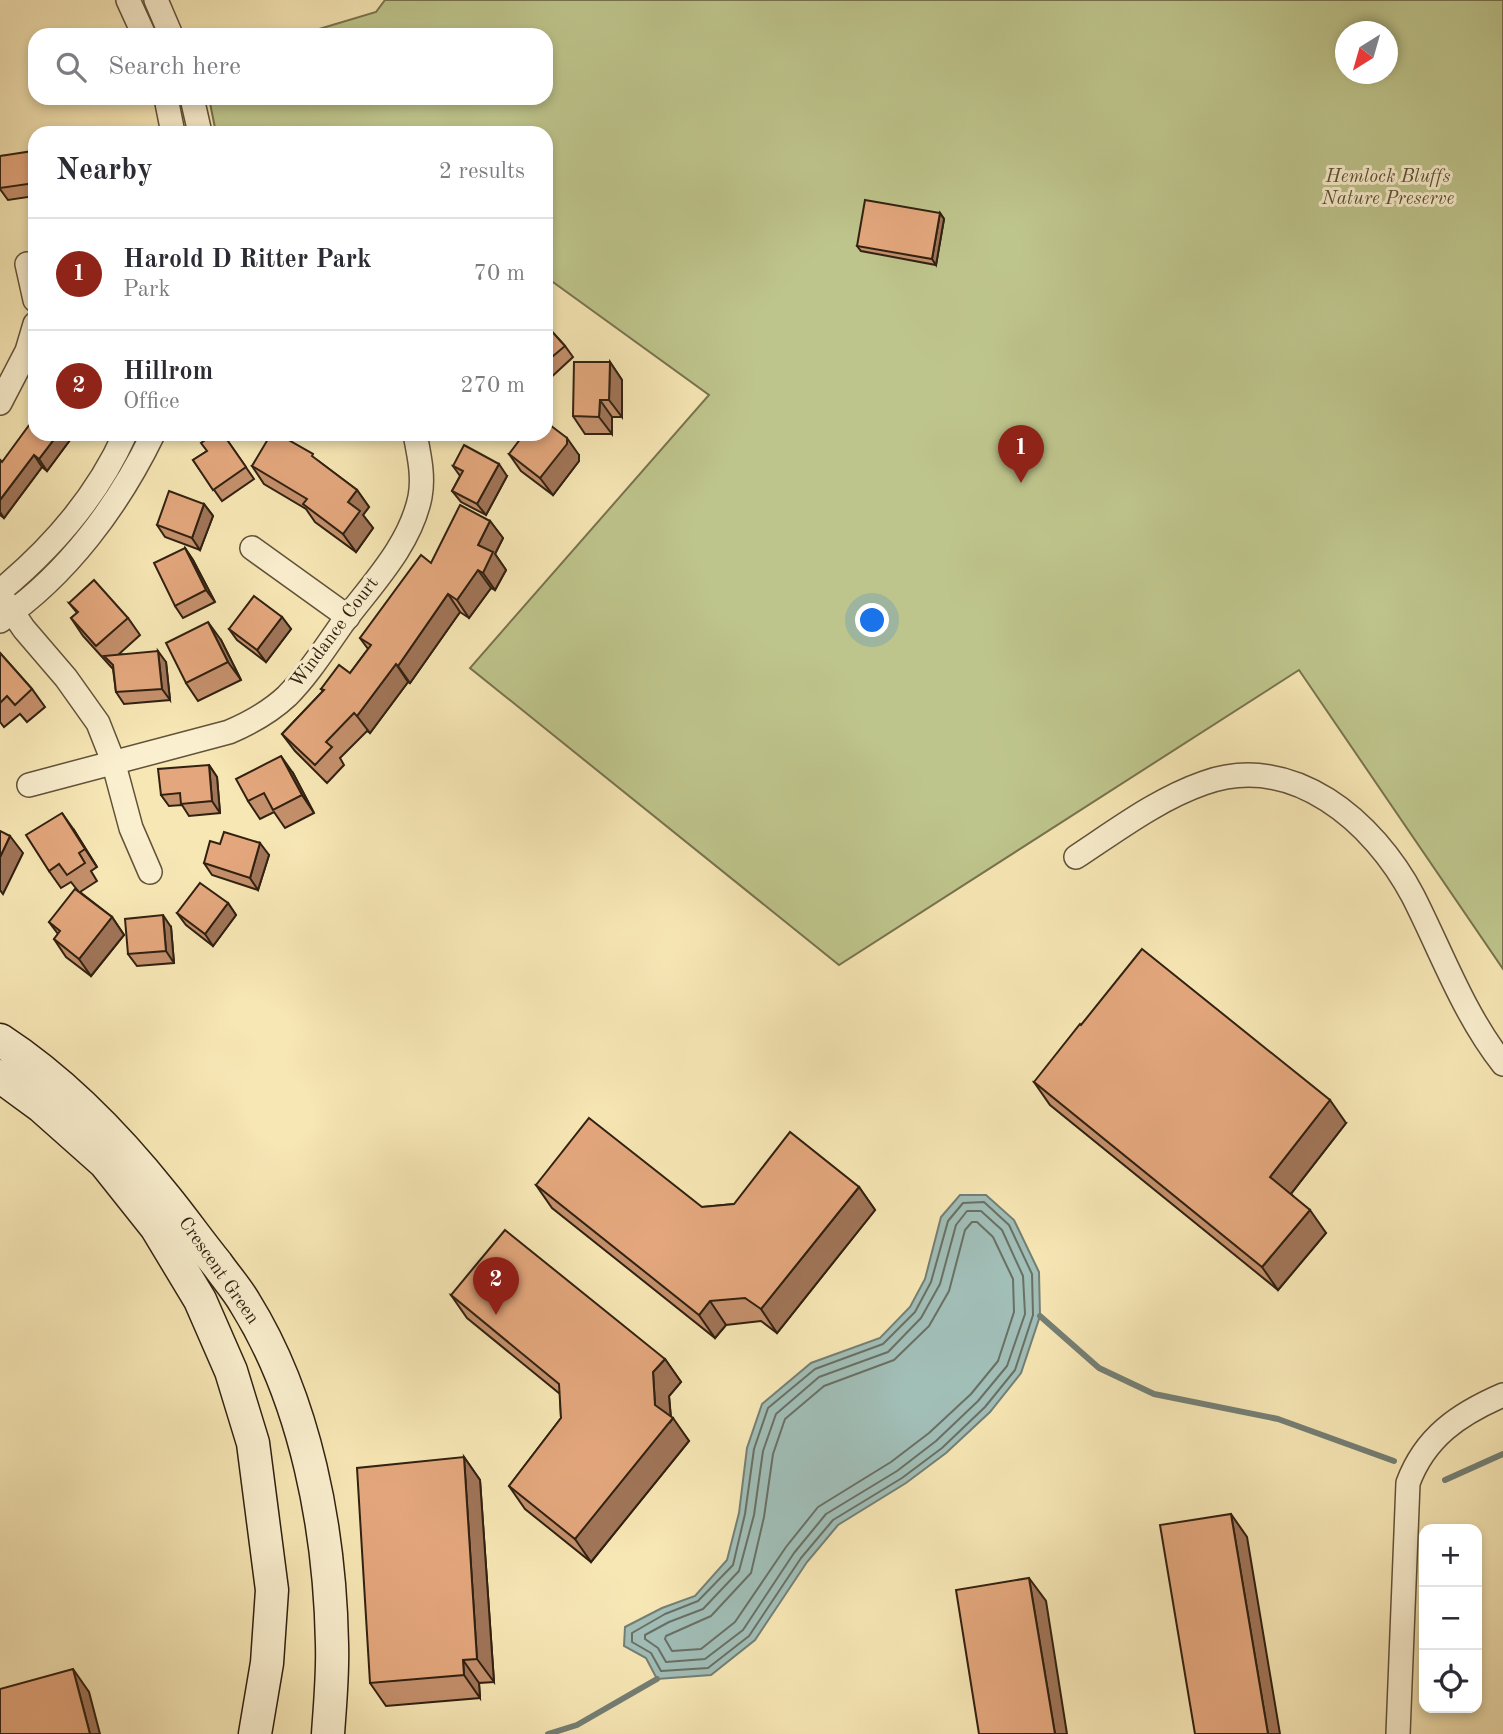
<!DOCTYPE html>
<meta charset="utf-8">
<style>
:root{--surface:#fff;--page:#f7f7f7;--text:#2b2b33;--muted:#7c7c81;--line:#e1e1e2;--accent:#8f2418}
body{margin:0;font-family:"Old Standard TT",serif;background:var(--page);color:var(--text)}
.controls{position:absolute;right:21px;bottom:21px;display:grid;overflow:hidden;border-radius:14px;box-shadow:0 4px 10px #0003}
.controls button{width:63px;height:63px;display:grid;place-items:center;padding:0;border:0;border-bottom:2px solid var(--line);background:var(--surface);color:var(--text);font:35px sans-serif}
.compass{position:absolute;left:1335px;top:21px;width:63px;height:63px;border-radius:50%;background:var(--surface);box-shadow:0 4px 10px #0003;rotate:217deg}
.you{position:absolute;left:873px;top:621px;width:24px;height:24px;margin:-18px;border:5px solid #fff;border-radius:50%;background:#1a73e8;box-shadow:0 0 0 10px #1a73e833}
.badge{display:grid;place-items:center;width:46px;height:46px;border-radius:50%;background:var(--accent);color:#fff;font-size:23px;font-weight:700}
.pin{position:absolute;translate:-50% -58px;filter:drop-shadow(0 2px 4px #0008)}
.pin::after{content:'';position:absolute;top:37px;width:24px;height:21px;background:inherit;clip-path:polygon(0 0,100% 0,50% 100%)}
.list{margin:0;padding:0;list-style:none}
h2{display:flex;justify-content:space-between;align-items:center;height:91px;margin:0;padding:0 28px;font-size:30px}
h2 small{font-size:23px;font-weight:400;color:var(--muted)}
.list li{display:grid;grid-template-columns:46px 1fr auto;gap:21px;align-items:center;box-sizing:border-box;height:112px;padding:0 28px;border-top:2px solid var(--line)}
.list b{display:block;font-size:26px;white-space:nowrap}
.list p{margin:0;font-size:23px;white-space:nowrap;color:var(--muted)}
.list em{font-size:23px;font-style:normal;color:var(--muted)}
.icon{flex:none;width:38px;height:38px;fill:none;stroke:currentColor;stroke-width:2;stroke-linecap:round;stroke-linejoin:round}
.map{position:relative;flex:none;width:1503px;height:1734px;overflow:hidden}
.search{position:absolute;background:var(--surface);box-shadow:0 4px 10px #0003;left:28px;top:28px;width:525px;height:77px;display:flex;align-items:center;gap:18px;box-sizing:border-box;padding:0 24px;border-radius:21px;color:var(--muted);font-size:26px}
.panel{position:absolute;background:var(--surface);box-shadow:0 4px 10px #0003;left:28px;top:126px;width:525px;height:315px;border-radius:21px}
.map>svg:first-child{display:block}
</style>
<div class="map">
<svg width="1503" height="1734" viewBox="0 0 1503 1734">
<rect width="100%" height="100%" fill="#f7e7b5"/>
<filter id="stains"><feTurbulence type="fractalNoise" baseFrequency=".00286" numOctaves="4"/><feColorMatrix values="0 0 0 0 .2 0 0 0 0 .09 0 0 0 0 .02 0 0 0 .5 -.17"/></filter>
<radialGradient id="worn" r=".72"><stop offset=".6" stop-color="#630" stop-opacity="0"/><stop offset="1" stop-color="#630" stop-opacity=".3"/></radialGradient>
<path fill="#bec58c" stroke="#78734e" stroke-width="2" fill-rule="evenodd" d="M385 0H1503V969L1299 670 839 965 470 668 709 395 546 277V133H216L209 98H546V35H299L376 12ZM1346 32H1388V74H1346Z"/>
<polygon fill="#a1beb7" stroke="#747f75" stroke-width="2" points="960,1195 986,1195 1014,1220 1039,1272 1040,1316 1021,1373 990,1412 946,1453 906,1483 838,1525 807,1562 755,1640 711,1675 657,1679 646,1658 624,1646 625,1627 662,1608 695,1596 727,1560 739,1513 747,1448 762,1404 811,1363 880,1338 910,1307 925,1279 941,1217"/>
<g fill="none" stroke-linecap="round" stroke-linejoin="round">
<g stroke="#697064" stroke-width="2">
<polygon points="963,1203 984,1202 1009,1225 1032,1274 1033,1315 1015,1370 985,1407 942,1448 902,1478 833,1520 801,1558 749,1636 708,1668 661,1671 651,1653 632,1642 632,1633 665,1614 698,1601 733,1565 745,1514 754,1449 768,1408 815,1369 883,1344 915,1312 931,1282 948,1221"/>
<polygon points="967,1211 981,1211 1002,1230 1023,1276 1025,1314 1007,1366 978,1401 936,1441 897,1471 826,1514 794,1553 743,1630 705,1659 666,1662 658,1648 645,1639 645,1635 669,1622 703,1609 739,1571 754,1515 763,1451 776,1414 819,1377 888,1352 921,1318 940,1284 956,1225"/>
<polygon points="972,1222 977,1222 993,1237 1013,1279 1014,1312 998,1361 971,1394 929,1433 891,1462 818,1507 786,1547 735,1622 701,1649 672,1651 665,1639 666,1636 711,1616 751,1573 764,1517 773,1454 785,1419 824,1386 894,1360 929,1326 949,1291 965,1230"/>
</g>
<g stroke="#747f75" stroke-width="6">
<polyline points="1040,1316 1099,1368 1154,1394 1278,1419 1394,1461"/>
<polyline points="1445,1480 1503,1454"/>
<polyline points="548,1734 577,1725 657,1679"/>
</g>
<g stroke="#62523a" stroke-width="26">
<g id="street">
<polyline points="128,0 144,35"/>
<polyline points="156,0 171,35"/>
<polyline points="166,98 173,133"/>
<polyline points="192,98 200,133"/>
<polyline points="27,264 35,300"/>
<polyline points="0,403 27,351 35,324"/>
<polyline points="252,548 348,617"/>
<path d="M0 591C52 548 97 497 125 434"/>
<polyline points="0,594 24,629 66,678 98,723 113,761 131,828 150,872"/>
<path d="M0 621C67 575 118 506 153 434"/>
<path d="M29 785 229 732C250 723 270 712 287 696 308 675 325 648 342 624 371 585 410 546 420 497 424 476 419 455 415 434"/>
<path d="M1076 857C1117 830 1158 799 1204 783 1293 751 1374 822 1413 896 1442 953 1463 1013 1503 1064"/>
<path d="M1398 1734 1408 1483C1425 1437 1459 1414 1503 1395"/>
</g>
</g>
<g stroke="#312111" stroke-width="35">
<g id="secondary">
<path d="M0 1040C63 1081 118 1138 165 1197 183 1219 199 1242 217 1264 226 1277 237 1289 245 1303 306 1401 330 1530 332 1644 333 1674 330 1704 328 1734"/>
<polyline points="0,1076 42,1107 105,1163 156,1227 200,1300 231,1371 253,1443 272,1590 267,1663 255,1734"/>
</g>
</g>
<use href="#street" stroke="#faefcf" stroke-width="23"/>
<use href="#secondary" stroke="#faefcf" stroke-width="32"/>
</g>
<g fill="#c4906c" stroke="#312111" stroke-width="2">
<polygon points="35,154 35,196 8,200 0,189 0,156"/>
<polygon points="940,213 944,219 936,265 861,251 857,246"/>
<polygon points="546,325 565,346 573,357 546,382"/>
<polygon points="610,362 622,380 622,417 612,417 612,434 585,434 573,416"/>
<polygon points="223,434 254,479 222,501 193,460 207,451"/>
<polygon points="70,440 47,471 42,467 4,518 0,515 0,460 2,462"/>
<polygon points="509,454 579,455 579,461 553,495 521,471"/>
<polygon points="317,460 357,490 369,507 363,515 373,528 356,552 315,522 306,509 264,484 252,466"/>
<polygon points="453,466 507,476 486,515 461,502 452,491 460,476"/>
<polygon points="204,504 213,516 200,550 165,537 157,525"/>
<polygon points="490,521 503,538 495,554 506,570 495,590 491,588 469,618 460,612 410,683 408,682 370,733 367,731 340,758 344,765 327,783 295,751 282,734 323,691 321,689 350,673 368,649 360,638 431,563"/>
<polygon points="185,548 193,560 215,602 183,618 175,606"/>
<polygon points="69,603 128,618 140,635 119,654 166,662 170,700 124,704 116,692 113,669 83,636 71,618 77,613"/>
<polygon points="282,617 291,629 266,662 237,640 229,629"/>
<polygon points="221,640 241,680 198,701 186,683"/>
<polygon points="0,653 32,689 45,707 27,722 20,714 4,727 0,722"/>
<polygon points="209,765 217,777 220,813 189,816 182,805 169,806 161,795"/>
<polygon points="293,773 314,813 285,828 274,812 260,819 248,801"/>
<polygon points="74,830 97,867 91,871 97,881 80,892 112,917 124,935 91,976 66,957 54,939 58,934 49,922 78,891 71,882 61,888 49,871"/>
<polygon points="220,844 269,855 258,890 212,875 204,863"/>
<polygon points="228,903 236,915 213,946 186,925 177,913"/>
<polygon points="171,927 174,963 137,966 128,954"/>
<polygon points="1034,1082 1346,1123 1291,1194 1326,1233 1278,1290 1050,1105"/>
<polygon points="536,1185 702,1207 734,1204 859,1187 875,1210 777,1333 761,1321 726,1325 715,1338 552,1208"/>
<polygon points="451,1295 665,1359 681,1382 669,1396 671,1417 689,1441 591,1562 525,1509 509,1486 561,1418 560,1394 467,1318"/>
<polygon points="464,1457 480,1480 494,1682 479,1683 480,1698 386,1706 370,1683"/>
</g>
<g fill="#a07558" stroke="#312111" stroke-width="2">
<polygon points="940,213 944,219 936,265 932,259"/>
<polygon points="610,362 622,380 622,417 609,400"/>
<polygon points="600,400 612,417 612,434 599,417"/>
<polygon points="58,434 66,434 70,440 47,471 39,459"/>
<polygon points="567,438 579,455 579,461 553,495 540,478"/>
<polygon points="34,455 42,467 4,518 0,512 0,500"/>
<polygon points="499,464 507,476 486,515 477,504"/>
<polygon points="357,490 369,507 363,515 373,528 356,552 343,534 348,502"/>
<polygon points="204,504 213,516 200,550 192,538"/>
<polygon points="490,521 503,538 495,554 506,570 495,590 483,573 478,545"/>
<polygon points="185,548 193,560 215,602 206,590"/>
<polygon points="478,570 491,588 469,618 457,600"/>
<polygon points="448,594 460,612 410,683 398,666"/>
<polygon points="282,617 291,629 266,662 257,650"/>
<polygon points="208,622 221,640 241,680 228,662"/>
<polygon points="158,651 166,662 170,700 162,689"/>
<polygon points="396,664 408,682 370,733 357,716"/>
<polygon points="281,756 293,773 314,813 302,795"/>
<polygon points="209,765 217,777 220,813 212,801"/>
<polygon points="62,813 74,830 97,867 85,849"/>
<polygon points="10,836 23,853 3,894 0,890 0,857"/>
<polygon points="260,843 269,855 258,890 250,878"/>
<polygon points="228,903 236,915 213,946 205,934"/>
<polygon points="163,915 171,927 174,963 166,951"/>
<polygon points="112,917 124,935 91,976 79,959"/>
<polygon points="1330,1100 1346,1123 1286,1200 1270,1177"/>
<polygon points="859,1187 875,1210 777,1333 761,1309"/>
<polygon points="1310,1210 1326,1233 1278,1290 1262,1267"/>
<polygon points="710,1301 726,1325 715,1338 699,1315"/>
<polygon points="665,1359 681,1382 669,1396 671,1421 673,1418 689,1441 591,1562 575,1539 655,1405 653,1372"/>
<polygon points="464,1457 480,1480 494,1682 477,1659"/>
<polygon points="1231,1514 1247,1537 1280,1734 1268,1734"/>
<polygon points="1029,1578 1046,1601 1067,1734 1055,1734"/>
<polygon points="463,1660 479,1683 480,1698 464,1675"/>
<polygon points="73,1669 89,1692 100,1734 90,1734"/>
</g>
<g fill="#e4a77d" stroke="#312111" stroke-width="2">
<polygon points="33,151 35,162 35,183 0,188 0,156"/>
<polygon points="865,200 940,213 932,259 857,246"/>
<polygon points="546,325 565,346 546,362"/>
<polygon points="574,362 610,362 609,400 600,400 599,417 573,416"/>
<polygon points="35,417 35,434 58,434 39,459 34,455 0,500 0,460 2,462"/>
<polygon points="546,422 567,438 567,444 540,478 509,454 524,434 546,434"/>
<polygon points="214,434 223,434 246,467 213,490 193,460 207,451 201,443"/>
<polygon points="271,434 278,434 313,454 312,456 357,490 348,502 360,511 343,534 303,504 307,499 252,466"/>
<polygon points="464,445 499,464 477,504 452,491 463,471 453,466"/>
<polygon points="169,491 204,504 192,538 157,525"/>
<polygon points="460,505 490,521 478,545 493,552 483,573 478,570 457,600 448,594 398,666 396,664 357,716 354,713 326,742 332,747 315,765 282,734 324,690 321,689 339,665 350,673 371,645 360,638 421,555 431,563"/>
<polygon points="185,548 206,590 175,606 154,563"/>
<polygon points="94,580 128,618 96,646 71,618 78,612 69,603"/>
<polygon points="254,596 282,617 257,650 229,629"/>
<polygon points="208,622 228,662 186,683 166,643"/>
<polygon points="158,651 162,689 116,692 113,665 104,656"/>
<polygon points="0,653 32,689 15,705 7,696 0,703"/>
<polygon points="281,756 302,795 273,810 264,793 248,801 236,779"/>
<polygon points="209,765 212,801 181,804 180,793 161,795 158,769"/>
<polygon points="62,813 85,849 79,853 85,863 67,875 59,864 49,871 26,835"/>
<polygon points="0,831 10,836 0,857"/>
<polygon points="224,832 260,843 250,878 204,863 210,841 220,844"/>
<polygon points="200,883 228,903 205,934 177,913"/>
<polygon points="75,889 112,917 79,959 54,939 60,931 49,922"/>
<polygon points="163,915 166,951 128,954 125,919"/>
<polygon points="1142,949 1330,1100 1270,1177 1310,1210 1262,1267 1034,1082 1080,1024 1081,1025"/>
<polygon points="589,1118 702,1207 734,1204 790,1132 859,1187 761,1309 745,1298 710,1301 699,1315 536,1185"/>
<polygon points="505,1230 665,1359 653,1372 655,1405 673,1418 575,1539 509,1486 561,1418 559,1384 451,1295"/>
<polygon points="464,1457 477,1659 463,1660 464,1675 370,1683 357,1468"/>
<polygon points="1231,1514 1268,1734 1195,1734 1160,1525"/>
<polygon points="1029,1578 1055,1734 979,1734 956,1590"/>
<polygon points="73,1669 90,1734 0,1734 0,1689"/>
</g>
<g text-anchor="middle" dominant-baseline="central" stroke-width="6" stroke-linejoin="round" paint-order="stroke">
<g font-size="19" font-style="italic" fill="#5b5236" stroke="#faefcf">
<text x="1388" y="177">Hemlock Bluffs<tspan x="1388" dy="22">Nature Preserve</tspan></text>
</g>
<g font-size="19" fill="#312111" stroke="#faefcf">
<text transform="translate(335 633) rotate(-53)">Windance Court</text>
<text transform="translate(218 1271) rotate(55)">Crescent Green</text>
</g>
</g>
<rect width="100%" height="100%" filter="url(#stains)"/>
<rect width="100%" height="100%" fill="url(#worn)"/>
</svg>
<div class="controls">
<button>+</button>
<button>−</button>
<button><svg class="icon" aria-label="locate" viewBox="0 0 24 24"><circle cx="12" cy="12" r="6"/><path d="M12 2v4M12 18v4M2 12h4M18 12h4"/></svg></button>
</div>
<svg class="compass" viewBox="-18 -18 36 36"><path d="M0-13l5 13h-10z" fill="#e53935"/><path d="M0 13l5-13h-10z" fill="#7c7c81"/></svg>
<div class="you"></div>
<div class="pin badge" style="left:1021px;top:483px">1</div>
<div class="pin badge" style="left:496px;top:1315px">2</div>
<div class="search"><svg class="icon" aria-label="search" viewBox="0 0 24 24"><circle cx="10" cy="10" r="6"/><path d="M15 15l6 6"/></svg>Search here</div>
<section class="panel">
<h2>Nearby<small>2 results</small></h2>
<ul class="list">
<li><span class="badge">1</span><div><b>Harold D Ritter Park</b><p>Park</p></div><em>70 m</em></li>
<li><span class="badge">2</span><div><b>Hillrom</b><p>Office</p></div><em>270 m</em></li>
</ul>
</section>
</div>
